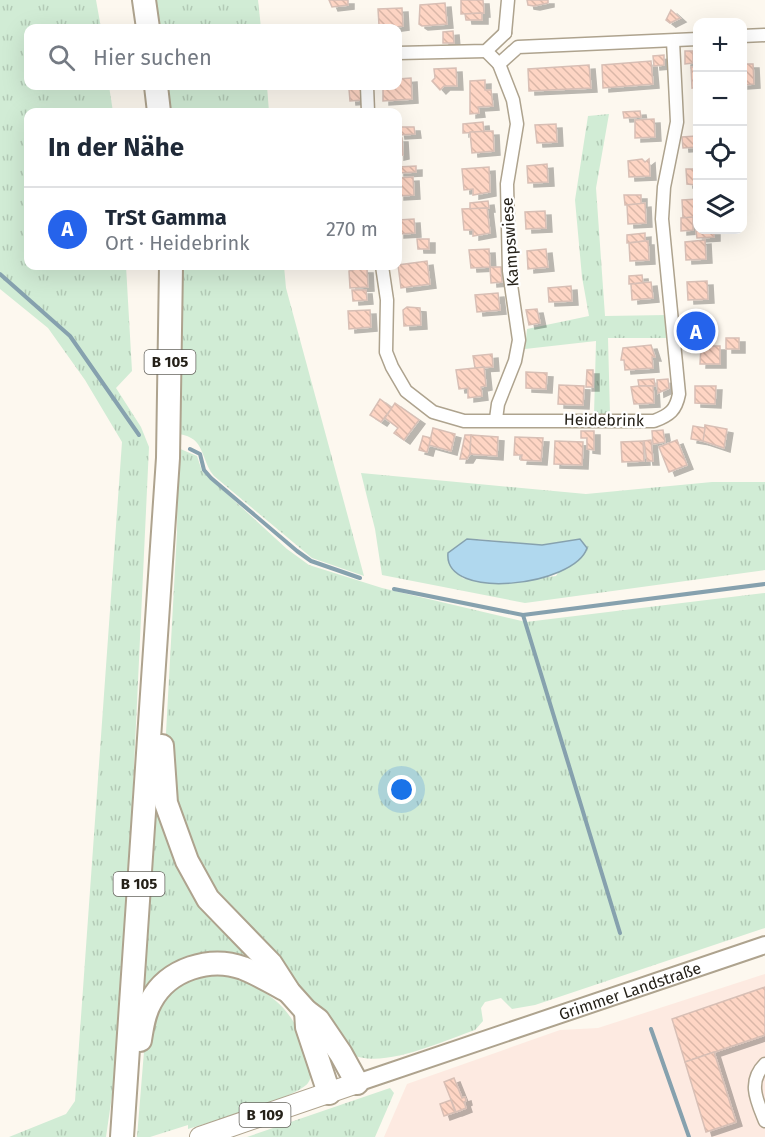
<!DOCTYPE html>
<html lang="de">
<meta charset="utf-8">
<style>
:root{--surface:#fff;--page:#f6f6f7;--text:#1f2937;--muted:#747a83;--line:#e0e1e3;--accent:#2563eb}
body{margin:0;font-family:"Fira Sans",sans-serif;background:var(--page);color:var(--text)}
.controls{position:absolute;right:18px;top:18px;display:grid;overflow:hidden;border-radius:12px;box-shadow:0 6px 24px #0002}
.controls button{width:54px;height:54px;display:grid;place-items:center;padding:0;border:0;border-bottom:2px solid var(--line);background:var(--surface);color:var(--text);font:30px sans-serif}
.you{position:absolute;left:402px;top:790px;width:21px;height:21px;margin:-15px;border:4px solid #fff;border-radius:50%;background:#1a73e8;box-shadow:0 0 0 9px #1a73e833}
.badge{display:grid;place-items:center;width:39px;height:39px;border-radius:50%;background:var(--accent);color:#fff;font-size:20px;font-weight:700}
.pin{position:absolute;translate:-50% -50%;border:3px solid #fff;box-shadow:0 2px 6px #0006}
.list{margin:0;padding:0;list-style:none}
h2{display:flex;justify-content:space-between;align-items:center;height:78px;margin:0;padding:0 24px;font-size:26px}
h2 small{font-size:20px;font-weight:400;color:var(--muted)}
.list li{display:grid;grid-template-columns:39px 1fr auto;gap:18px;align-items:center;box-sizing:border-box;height:84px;padding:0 24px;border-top:2px solid var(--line)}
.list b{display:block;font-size:22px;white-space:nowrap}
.list p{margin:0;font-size:20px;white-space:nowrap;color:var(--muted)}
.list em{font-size:20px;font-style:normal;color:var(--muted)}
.icon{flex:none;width:33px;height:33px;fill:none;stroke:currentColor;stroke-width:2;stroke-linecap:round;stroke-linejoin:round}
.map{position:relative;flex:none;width:765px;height:1137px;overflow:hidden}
.search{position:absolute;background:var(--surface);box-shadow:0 6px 24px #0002;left:24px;top:24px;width:378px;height:66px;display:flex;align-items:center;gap:15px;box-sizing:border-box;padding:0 21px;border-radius:12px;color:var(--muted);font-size:22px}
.panel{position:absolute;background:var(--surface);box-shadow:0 6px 24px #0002;left:24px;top:108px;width:378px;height:162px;border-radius:12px}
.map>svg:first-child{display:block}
</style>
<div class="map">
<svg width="765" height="1137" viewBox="0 0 765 1137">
<defs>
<pattern id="grass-tufts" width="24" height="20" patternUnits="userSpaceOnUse" patternTransform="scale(1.5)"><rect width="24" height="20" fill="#d1ecd5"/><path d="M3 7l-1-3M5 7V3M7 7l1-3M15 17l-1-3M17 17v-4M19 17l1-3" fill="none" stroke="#b3cab6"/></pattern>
<pattern id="building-back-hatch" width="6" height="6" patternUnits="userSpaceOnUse" patternTransform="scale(1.5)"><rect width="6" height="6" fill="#fed5c4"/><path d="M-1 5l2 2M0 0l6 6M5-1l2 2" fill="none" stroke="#dab7a8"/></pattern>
<filter id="shadow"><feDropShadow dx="6" dy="4" stdDeviation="0" flood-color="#0004"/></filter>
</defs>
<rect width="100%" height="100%" fill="#fdf8ef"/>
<polygon fill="#fdeae1" points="765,974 765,1137 384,1137 407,1084 560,1030 598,1028"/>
<g fill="url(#grass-tufts)" fill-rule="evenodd">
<polygon points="0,0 96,0 101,28 28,28 28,86 109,86 113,112 28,112 28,266 126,266 132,371 116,388 141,427 149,447 124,980 119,1047 106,1137 9,1137 66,1114 75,1101 122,442 85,380 48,328 0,289"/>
<polygon points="153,0 258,0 261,28 158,28"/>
<polygon points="165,86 267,86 269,112 168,112"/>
<polygon points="609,114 596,188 605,316 667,315 668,338 608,338 610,415 594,415 596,341 525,349 527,329 589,316 582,277 575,200 588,116"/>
<path d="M179 266H284L286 288 364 576 312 558 214 476C200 459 206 438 179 434Z"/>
<path d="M178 448 197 456 202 471 287 549 309 565 382 588 526 622 765 593V928L535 1005 512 1009 501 998 485 1002 481 1008 483 1021 475 1030C442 1041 383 1070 350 1054L228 914 186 845 165 751 177 532Z"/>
<path d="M361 473 586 494 712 482H765V570L525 603 382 575 375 529ZM478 539 542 545 580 539 556 576 494 584 462 578Z"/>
<polygon points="154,799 258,960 234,958 141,1001"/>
<path d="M221 969C267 992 293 1002 307 1056 310 1066 314 1074 308 1083 297 1098 210 1122 188 1129V1125L150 1137H137L146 1027 168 988Z"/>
<polygon points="390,1088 394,1093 375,1137 247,1137"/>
</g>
<path fill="#b0d8ee" stroke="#86a1ae" stroke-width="1.5" d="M467 539 542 545 580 539 587 548C575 586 443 602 448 553Z"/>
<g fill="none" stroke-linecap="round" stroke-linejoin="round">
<g stroke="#86a1ae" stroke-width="4">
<polyline points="0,274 70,336 139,435"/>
<polyline points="190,449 200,454 204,470 211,478 297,551 311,561 360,578"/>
<polyline points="394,589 523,615 765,584"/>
<polyline points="523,615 620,933"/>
<polyline points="651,1029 689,1137"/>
</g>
</g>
<g fill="url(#building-back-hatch)" stroke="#d8bfb5" stroke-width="1.5" filter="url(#shadow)">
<polygon points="329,0 348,0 348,5 332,7"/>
<polygon points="461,0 483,0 484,13 461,14"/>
<polygon points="527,0 548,0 548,3 534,6 528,5"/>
<polygon points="445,3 447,24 422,26 419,24 420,5"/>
<polygon points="402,8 403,26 389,28 387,25 379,25 378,9"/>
<polygon points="671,10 680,18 670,23 666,20"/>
<polygon points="482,13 482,20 466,20 465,14"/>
<polygon points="453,31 454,43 443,43 443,32"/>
<polygon points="685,51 693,51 693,63 685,64"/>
<polygon points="664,55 664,65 654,66 653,56"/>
<polygon points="651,61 653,84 603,88 602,65"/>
<polygon points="742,64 753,64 754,84 742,85"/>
<polygon points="589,65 591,88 529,91 528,69"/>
<polygon points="691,67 698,67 698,87 692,88"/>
<polygon points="456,68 457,86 444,86 440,90 432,81 435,78 434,69"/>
<polygon points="411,78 412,99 383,101 383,86 398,86 398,79"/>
<polygon points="485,80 485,90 491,90 493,106 478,107 479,113 470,114 470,81"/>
<polygon points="349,89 361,89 362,100 350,101"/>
<polygon points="640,111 641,117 624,118 623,112"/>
<polygon points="654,119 655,137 635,138 635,120"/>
<polygon points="483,122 484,132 463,133 463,124"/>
<polygon points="556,124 557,142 537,143 535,125"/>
<polygon points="398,127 414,127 415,134 399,135"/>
<polygon points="493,131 494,151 472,153 470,132"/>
<polygon points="696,136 697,147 683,148 682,137"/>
<polygon points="398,138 402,138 403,155 398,156"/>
<polygon points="642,159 645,162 649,159 650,176 629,177 628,161"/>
<polygon points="547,164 548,182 528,183 527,166"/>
<polygon points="416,166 416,172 398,173 398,167"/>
<polygon points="489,167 490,192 473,195 473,189 464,190 462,169"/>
<polygon points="686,169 698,169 696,185 687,184"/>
<polygon points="413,177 414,195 398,196 398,178"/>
<polygon points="624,195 641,195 641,204 625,205"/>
<polygon points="698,199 698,217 683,218 682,200"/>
<polygon points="488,201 489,208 470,209 470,203"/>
<polygon points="645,203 646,223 628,224 627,205"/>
<polygon points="487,208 490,233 473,236 473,230 464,230 462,209"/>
<polygon points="545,211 546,228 526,229 525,212"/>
<polygon points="693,217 693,230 681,231 681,218"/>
<polygon points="414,219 415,233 398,234 398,220"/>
<polygon points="696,231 714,231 714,237 697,238"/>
<polygon points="645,233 645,241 627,243 627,235"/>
<polygon points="417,239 429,239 429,249 418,249"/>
<polygon points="705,240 706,259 686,260 685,242"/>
<polygon points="645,241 648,241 649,260 630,261 629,243"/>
<polygon points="489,249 490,267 471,268 469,250"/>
<polygon points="546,249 548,267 528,269 527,251"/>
<polygon points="427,261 430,284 401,288 398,265"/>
<polygon points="490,267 501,267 502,282 491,283"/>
<polygon points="356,269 367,269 368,287 350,288 349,271"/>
<polygon points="642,275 643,283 629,284 629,276"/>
<polygon points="707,281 708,299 688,300 687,282"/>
<polygon points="651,282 653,298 632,300 631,284"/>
<polygon points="571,286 572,301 549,302 548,288"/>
<polygon points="352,290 366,290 367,300 353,301"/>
<polygon points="498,293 500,310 477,312 475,295"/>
<polygon points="407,307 420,308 421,325 404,326 403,310"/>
<polygon points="537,309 540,323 529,325 526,310"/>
<polygon points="370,310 371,327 349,329 348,311"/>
<rect x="726" y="338" width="13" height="11"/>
<polygon points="651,345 655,357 652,357 653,368 625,370 624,360 621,360 623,348"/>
<polygon points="701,346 720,346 720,364 700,364"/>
<polygon points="492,354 493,367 475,368 473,356"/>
<polygon points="484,367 486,386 481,387 482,396 468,398 468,388 459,389 456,370"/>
<polygon points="587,370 593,370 593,387 586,387"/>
<polygon points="526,372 547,373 546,389 526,388"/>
<polygon points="654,379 655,386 639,386 638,380"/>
<polygon points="668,379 669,388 658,393 657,380"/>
<polygon points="559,385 584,386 583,405 558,404"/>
<polygon points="639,386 653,386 654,403 634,404 631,387"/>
<polygon points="695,386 716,386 715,404 695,403"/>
<polygon points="380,399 392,408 381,422 370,415"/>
<polygon points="395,403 419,420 404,440 394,433 398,428 385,418"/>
<polygon points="705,425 727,429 724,448 703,441"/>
<polygon points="693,426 705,428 703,441 691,439"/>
<polygon points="433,428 455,434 451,451 429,445"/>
<polygon points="663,430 665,442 653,444 652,431"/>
<polygon points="581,431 594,431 594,450 587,449 587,438 581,438"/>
<polygon points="465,435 471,435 470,454 467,459 460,459"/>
<polygon points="471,435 498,437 497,456 470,454"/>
<polygon points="423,436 431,438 427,452 419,450"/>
<polygon points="515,437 543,438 541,461 521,460 522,455 514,455"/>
<polygon points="651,440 653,461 647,461 644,441"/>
<polygon points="677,440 687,465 669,472 659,447"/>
<polygon points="555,441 583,442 582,465 554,464"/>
<polygon points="643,441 644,461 622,462 621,442"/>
<polygon points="765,987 765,1035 685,1062 672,1019"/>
<polygon points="714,1052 736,1122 706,1132 685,1062"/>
<polygon points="454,1078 462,1098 465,1097 466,1101 464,1102 466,1108 456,1112 444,1082"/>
<polygon points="451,1100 455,1112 444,1116 440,1104"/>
</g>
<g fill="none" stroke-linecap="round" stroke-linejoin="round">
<g stroke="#aea38e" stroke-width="15">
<g id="street">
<polyline points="505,33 508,0"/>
<polyline points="742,36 765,35"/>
<polyline points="486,51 499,64 518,47 698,39"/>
<polyline points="398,53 486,51 505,33"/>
<polyline points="367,86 368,112"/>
<path d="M382 266 387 300 386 352 392 367 406 391 433 412 464 421H654C670 415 676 410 679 394L662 219 664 187 677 122 673 41"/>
<polyline points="496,419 498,404 515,361 519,340 509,271 507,184 517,124 513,100 499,64"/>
<path d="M765 1064C747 1082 757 1101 765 1121"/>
</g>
</g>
<g stroke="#aea38e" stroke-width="20">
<g id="secondary">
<path id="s1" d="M357 1083 765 945"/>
</g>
</g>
<g stroke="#aea38e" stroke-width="22">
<polyline id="primary" points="200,1137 357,1083"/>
</g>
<g stroke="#aea38e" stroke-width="26">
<g id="highway">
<polyline points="144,0 148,28"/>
<polyline points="156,86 159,112"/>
<polyline points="162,746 166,803 187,861 208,899 271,964 289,992 306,1011 318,1020 341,1054 357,1083"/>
<polyline points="306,1011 307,1027 329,1093"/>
<path d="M140 1040C142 1027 144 1013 151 1001 168 969 210 956 243 968 258 974 273 983 288 991"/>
<polyline points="122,1137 168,458 171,266"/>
</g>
</g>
<use href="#street" stroke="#fff" stroke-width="12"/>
<use href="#secondary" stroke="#fff" stroke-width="16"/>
<use href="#primary" stroke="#fff" stroke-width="20"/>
<use href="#highway" stroke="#fff" stroke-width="22"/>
</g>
<g text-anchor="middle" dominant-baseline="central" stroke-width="4.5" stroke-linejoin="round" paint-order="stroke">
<g fill="#fff" stroke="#66645e" stroke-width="1.5">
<rect x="144.5" y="350" width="51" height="24" rx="4.5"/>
<rect x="113.5" y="872" width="51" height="24" rx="4.5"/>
<rect x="239.5" y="1103" width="51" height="24" rx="4.5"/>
</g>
<g font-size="15" font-weight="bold" fill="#252119">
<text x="170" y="362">B 105</text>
<text x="139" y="884">B 105</text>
<text x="265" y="1115">B 109</text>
</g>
<g font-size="16" fill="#252119" stroke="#fff">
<text transform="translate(510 242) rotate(-94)">Kampswiese</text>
<text transform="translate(604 420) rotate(1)">Heidebrink</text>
<text stroke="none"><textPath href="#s1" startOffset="288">Grimmer Landstraße</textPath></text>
</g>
</g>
</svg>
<div class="controls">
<button>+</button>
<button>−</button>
<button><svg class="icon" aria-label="locate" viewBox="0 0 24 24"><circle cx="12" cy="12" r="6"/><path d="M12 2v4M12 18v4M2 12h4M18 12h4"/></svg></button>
<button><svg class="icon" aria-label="layers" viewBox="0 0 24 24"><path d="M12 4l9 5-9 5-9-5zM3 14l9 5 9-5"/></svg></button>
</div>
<div class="you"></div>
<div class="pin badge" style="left:696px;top:331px">A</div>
<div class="search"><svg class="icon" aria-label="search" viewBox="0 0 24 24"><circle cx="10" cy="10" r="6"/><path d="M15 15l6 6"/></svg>Hier suchen</div>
<section class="panel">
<h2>In der Nähe<small></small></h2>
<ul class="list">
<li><span class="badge">A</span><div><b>TrSt Gamma</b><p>Ort · Heidebrink</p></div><em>270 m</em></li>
</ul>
</section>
</div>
